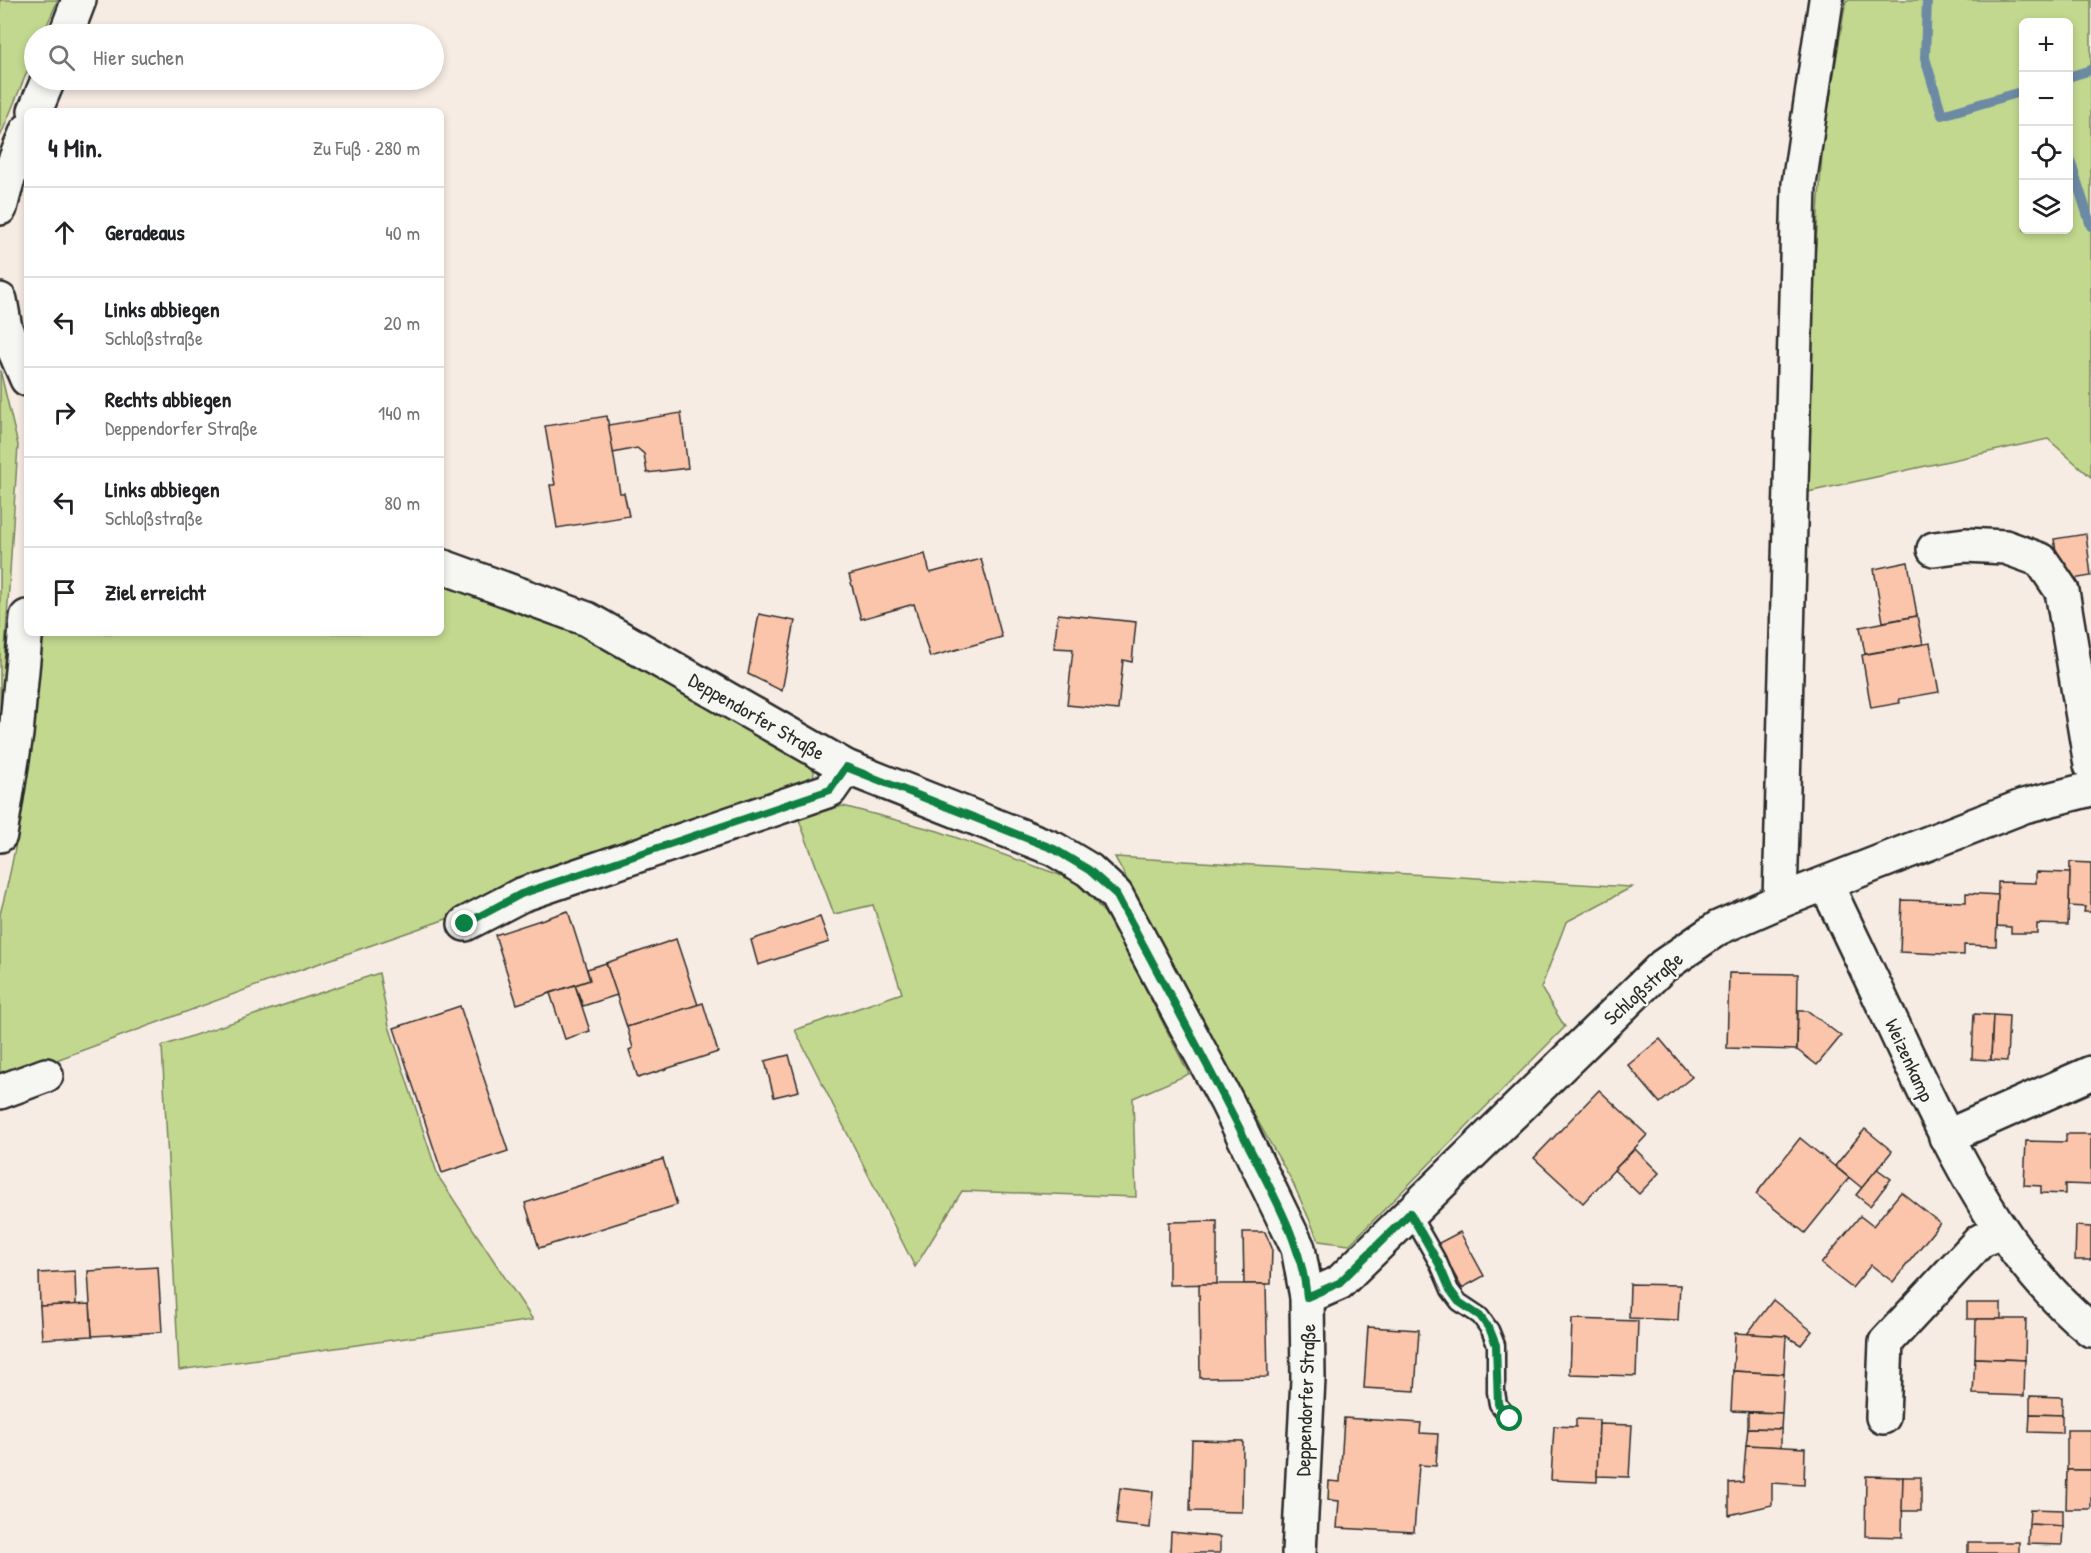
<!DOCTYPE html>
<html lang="de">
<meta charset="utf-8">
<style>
:root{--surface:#fff;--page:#f6f6f6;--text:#202124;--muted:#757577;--line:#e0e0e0}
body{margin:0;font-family:"Patrick Hand",sans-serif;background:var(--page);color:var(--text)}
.controls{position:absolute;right:18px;top:18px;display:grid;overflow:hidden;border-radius:9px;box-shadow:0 3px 9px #0003}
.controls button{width:54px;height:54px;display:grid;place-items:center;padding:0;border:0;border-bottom:2px solid var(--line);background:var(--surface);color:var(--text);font:30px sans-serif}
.stop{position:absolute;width:18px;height:18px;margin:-14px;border:4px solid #0b8043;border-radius:50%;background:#fff}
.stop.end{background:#0b8043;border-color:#fff;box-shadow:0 2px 6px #0008}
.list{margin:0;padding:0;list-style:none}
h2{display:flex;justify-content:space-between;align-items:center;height:78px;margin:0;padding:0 24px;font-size:26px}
h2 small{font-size:20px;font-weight:400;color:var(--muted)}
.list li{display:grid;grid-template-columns:39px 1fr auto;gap:18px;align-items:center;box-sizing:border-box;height:90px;padding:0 24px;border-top:2px solid var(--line)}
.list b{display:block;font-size:22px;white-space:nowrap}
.list p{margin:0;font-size:20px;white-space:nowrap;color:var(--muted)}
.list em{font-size:20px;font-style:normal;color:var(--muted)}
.icon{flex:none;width:33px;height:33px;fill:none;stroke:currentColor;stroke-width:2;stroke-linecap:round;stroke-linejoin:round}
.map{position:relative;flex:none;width:2091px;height:1553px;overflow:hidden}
.search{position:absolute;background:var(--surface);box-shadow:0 3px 9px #0003;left:24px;top:24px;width:420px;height:66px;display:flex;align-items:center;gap:15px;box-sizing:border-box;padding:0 21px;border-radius:33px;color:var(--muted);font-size:22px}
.panel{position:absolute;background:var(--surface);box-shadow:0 3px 9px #0003;left:24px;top:108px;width:420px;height:528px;border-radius:9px}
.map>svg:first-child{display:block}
</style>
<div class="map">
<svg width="2091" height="1553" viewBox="0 0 2091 1553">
<rect width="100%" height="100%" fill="#f7ece4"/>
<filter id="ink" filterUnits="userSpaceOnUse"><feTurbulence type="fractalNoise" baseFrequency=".0167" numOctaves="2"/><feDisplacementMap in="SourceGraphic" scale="12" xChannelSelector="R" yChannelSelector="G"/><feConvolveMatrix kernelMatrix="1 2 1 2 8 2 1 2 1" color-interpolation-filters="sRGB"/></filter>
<g filter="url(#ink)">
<g fill="#c2d88e" stroke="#76825c" stroke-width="1.5" fill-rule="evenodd">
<polygon points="0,0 58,0 43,34 34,34 34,55 0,137"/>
<path d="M1846 0H2091V477L2048 439 1799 494 1823 140ZM2024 22H2068V230H2024Z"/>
<polygon points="0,370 18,445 0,729"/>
<path d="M441 581 561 624 714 706 815 765 813 779 452 917 280 977 0 1081V914C25 823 32 726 39 633H441Z"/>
<polygon points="843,806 938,831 1079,882 1111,921 1189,1074 1133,1098 1136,1197 962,1191 915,1267 795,1030 902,993 873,905 834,914 798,817"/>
<polygon points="1115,857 1632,887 1566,922 1541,988 1565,1027 1349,1245 1319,1241 1292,1181 1241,1092"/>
<polygon points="379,973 389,1026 438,1176 533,1320 179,1370 162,1046"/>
</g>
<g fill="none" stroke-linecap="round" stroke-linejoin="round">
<g stroke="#6d8aa4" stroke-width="10">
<polyline points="1927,0 1925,58 1942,115 2024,91"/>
<polyline points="2068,77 2091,70"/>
<polyline points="2068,154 2091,226"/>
</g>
</g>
<g fill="#fac5ab" stroke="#2b2b2b" stroke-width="1.5">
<polygon points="681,413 688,468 647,473 644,454 637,448 613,453 608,425"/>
<polygon points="607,416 620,493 624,493 629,516 557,528 550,485 555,485 545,426"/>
<polygon points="2086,534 2091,576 2061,581 2054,539"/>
<polygon points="925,554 930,573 981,559 1002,637 930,657 914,604 861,619 849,575"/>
<polygon points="1908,562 1917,616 1883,622 1874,569"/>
<polygon points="759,614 795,621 782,691 748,674"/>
<polygon points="1058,614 1136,622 1132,662 1123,660 1118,710 1067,705 1073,649 1054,648"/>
<polygon points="1917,616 1923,644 1865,654 1860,627"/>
<polygon points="1930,643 1939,692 1899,699 1900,703 1871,708 1862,655"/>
<polygon points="2070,862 2091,863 2091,912 2084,912 2085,907 2069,906"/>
<polygon points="2036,872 2070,873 2068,925 2037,924 2037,933 2011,933 2011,927 1997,926 1998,882 2036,883"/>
<polygon points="1966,893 1998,895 1996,946 1964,945 1964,955 1900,952 1902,900 1966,902"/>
<polygon points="568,911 590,980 517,1004 495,935"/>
<polygon points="820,917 829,942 758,965 751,940"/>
<polygon points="676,939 698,1005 627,1027 606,963"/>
<polygon points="606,963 617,995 583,1006 575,985 590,980 587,969"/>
<polygon points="1729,973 1798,974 1797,1050 1727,1048"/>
<polygon points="575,985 590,1031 565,1039 550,993"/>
<polygon points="703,1003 718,1052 638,1078 629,1050 633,1048 627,1027"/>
<polygon points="460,1006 508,1151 442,1173 394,1028"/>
<polygon points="1798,1011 1808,1011 1841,1036 1817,1065 1797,1050"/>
<polygon points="1974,1014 1993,1015 1991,1060 1972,1059"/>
<polygon points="1993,1015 2009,1016 2007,1061 1991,1060"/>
<polygon points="1660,1039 1692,1077 1660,1103 1628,1065"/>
<polygon points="789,1055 799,1091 774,1097 765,1061"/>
<polygon points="1599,1090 1647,1135 1583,1203 1534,1158"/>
<polygon points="1865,1129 1892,1151 1862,1188 1835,1166"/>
<polygon points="2066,1134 2091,1134 2091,1185 2065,1184 2065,1194 2041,1193 2041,1186 2024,1185 2026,1141 2066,1142"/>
<polygon points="1800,1138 1849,1178 1805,1233 1756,1194"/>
<polygon points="1635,1149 1659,1173 1639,1194 1614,1170"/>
<polygon points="663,1159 677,1205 539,1248 525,1203"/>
<polygon points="1877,1169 1891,1179 1870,1206 1856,1195"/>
<polygon points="1901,1192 1940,1223 1893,1282 1871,1265 1852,1288 1821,1264 1860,1216 1873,1226"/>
<polygon points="1217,1221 1217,1284 1169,1285 1169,1222"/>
<polygon points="2076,1226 2091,1227 2091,1260 2075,1260"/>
<polygon points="1243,1232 1265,1232 1272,1248 1271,1284 1244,1284"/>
<polygon points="1460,1232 1484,1276 1462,1288 1437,1244"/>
<polygon points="158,1267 162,1332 92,1336 88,1271"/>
<polygon points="75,1271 76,1305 40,1306 39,1273"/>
<polygon points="1199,1284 1266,1284 1268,1377 1200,1378"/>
<polygon points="1630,1284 1680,1285 1678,1320 1629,1318"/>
<polygon points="1773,1300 1812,1331 1801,1345 1786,1336 1747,1334"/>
<rect x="1967" y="1303" width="34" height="16"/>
<polygon points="90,1304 92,1336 42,1339 40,1306"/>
<polygon points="1572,1319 1638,1321 1636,1376 1570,1374"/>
<polygon points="1976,1319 2026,1319 2025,1360 1975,1358"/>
<polygon points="1368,1327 1419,1330 1415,1391 1364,1388"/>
<polygon points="1735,1333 1786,1336 1784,1374 1733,1371"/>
<polygon points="1975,1358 2025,1360 2024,1396 1973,1394"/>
<polygon points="1733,1371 1784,1374 1782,1413 1731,1411"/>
<polygon points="2030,1396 2062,1397 2062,1415 2030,1414"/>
<polygon points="1748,1412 1782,1413 1781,1429 1748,1428"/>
<polygon points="2030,1414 2062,1415 2062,1433 2029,1432"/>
<polygon points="1344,1418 1421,1423 1420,1433 1438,1434 1436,1466 1419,1465 1414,1532 1337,1528 1339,1501 1328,1500 1329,1481 1340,1482"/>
<polygon points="1576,1419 1599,1420 1597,1482 1551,1480 1554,1426 1576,1427"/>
<polygon points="1599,1424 1632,1425 1629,1477 1597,1476"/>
<polygon points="1748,1428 1781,1429 1781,1447 1746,1445"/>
<rect x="2067" y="1430" width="24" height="40"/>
<polygon points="1192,1440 1243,1441 1242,1512 1190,1511"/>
<polygon points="1746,1445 1805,1448 1804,1485 1772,1483 1772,1505 1729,1515 1729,1483 1743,1482"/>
<polygon points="2067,1470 2091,1470 2091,1509 2066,1509"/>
<polygon points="1866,1476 1903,1477 1902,1537 1865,1536"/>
<polygon points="1903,1477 1921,1477 1921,1511 1902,1511"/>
<polygon points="1120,1488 1153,1492 1150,1528 1116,1524"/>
<polygon points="2030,1509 2063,1510 2063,1526 2029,1524"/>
<polygon points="2029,1524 2063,1526 2062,1545 2028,1544"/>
<polygon points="1171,1532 1220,1537 1220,1553 1170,1553"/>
<rect x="1968" y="1542" width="51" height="11"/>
</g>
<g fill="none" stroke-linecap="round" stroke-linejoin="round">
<g stroke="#2b2b2b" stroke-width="21">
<polyline id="service" points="1410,1213 1439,1264 1450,1290 1459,1302 1480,1316 1490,1330 1496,1345 1496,1392 1498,1404 1510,1419"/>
</g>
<g stroke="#2b2b2b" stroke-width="38">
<g id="minor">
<polyline points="1934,549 1965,545 2005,547 2041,560 2062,591 2091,765"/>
<polyline points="0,835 16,734 27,617"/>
<path d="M1826 884C1854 942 1881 999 1908 1057 1955 1155 2005 1260 2091 1330"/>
<polyline points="1780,901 1799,184 1826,0"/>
<polyline points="465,924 521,895 830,790 846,767"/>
<polyline points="0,1092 46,1075"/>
<polyline points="1946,1137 2091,1073"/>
<polyline points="1307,1297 1339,1283 1663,966 1718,928 1780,901 2024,806 2091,789"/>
<polyline points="1883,1417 1886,1342 1980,1241 2002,1231"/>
</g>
</g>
<g stroke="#2b2b2b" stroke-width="38">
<g id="tertiary">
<polyline points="66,34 79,0"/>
<polyline points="35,111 48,80"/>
<polyline points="0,208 7,181 27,131"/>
<polyline points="0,300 5,328 27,379"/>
<polyline points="441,566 587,619 846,767 1054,849 1089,870 1116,895 1227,1102 1298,1248 1307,1297 1308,1379 1299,1553"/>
</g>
</g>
<use href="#service" stroke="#f6f6f2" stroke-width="16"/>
<use href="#minor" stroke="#f6f6f2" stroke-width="33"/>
<use href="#tertiary" stroke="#f6f6f2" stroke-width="33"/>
</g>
</g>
<g fill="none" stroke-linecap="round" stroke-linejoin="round" filter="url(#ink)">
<path stroke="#0b8043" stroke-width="8" d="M465 924 521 894 830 790 846 767 1054 849 1089 870 1116 894C1159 975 1203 1055 1244 1137 1270 1189 1301 1239 1307 1297L1339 1283 1410 1213 1439 1264 1450 1290 1459 1302 1480 1316 1490 1330 1496 1345 1498 1404 1510 1419"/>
</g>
<g text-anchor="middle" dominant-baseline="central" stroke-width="4.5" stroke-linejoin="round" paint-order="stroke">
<g font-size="20" fill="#2b2b2b" stroke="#f6f6f2">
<text transform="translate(757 716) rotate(30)">Deppendorfer Straße</text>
<text transform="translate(1643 988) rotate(-42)">Schloßstraße</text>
<text transform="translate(1910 1060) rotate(65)">Weizenkamp</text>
<text transform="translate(1305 1400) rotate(-88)">Deppendorfer Straße</text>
</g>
</g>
</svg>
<div class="controls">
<button>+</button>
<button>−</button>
<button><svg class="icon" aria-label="locate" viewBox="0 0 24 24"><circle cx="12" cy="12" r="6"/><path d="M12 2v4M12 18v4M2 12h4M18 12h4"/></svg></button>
<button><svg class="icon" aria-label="layers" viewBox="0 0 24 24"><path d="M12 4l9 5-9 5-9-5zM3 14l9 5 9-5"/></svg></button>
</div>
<div class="stop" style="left:1510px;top:1419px"></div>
<div class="stop end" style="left:465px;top:924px"></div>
<div class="search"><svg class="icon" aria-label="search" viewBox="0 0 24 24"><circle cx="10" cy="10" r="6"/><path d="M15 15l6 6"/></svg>Hier suchen</div>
<section class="panel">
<h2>4 Min.<small>Zu Fuß · 280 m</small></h2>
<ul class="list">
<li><svg class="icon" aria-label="ahead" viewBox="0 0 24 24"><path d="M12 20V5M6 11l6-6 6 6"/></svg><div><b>Geradeaus</b></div><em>40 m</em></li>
<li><svg class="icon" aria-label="left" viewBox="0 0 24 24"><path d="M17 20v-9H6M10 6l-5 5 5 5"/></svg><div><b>Links abbiegen</b><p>Schloßstraße</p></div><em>20 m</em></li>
<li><svg class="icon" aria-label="right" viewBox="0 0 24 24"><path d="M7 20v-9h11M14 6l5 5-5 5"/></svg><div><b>Rechts abbiegen</b><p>Deppendorfer Straße</p></div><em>140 m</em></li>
<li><svg class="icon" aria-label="left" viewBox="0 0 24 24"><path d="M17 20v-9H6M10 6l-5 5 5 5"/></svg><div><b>Links abbiegen</b><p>Schloßstraße</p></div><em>80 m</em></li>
<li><svg class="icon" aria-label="arrive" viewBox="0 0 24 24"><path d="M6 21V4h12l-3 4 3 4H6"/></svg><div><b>Ziel erreicht</b></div></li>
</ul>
</section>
</div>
